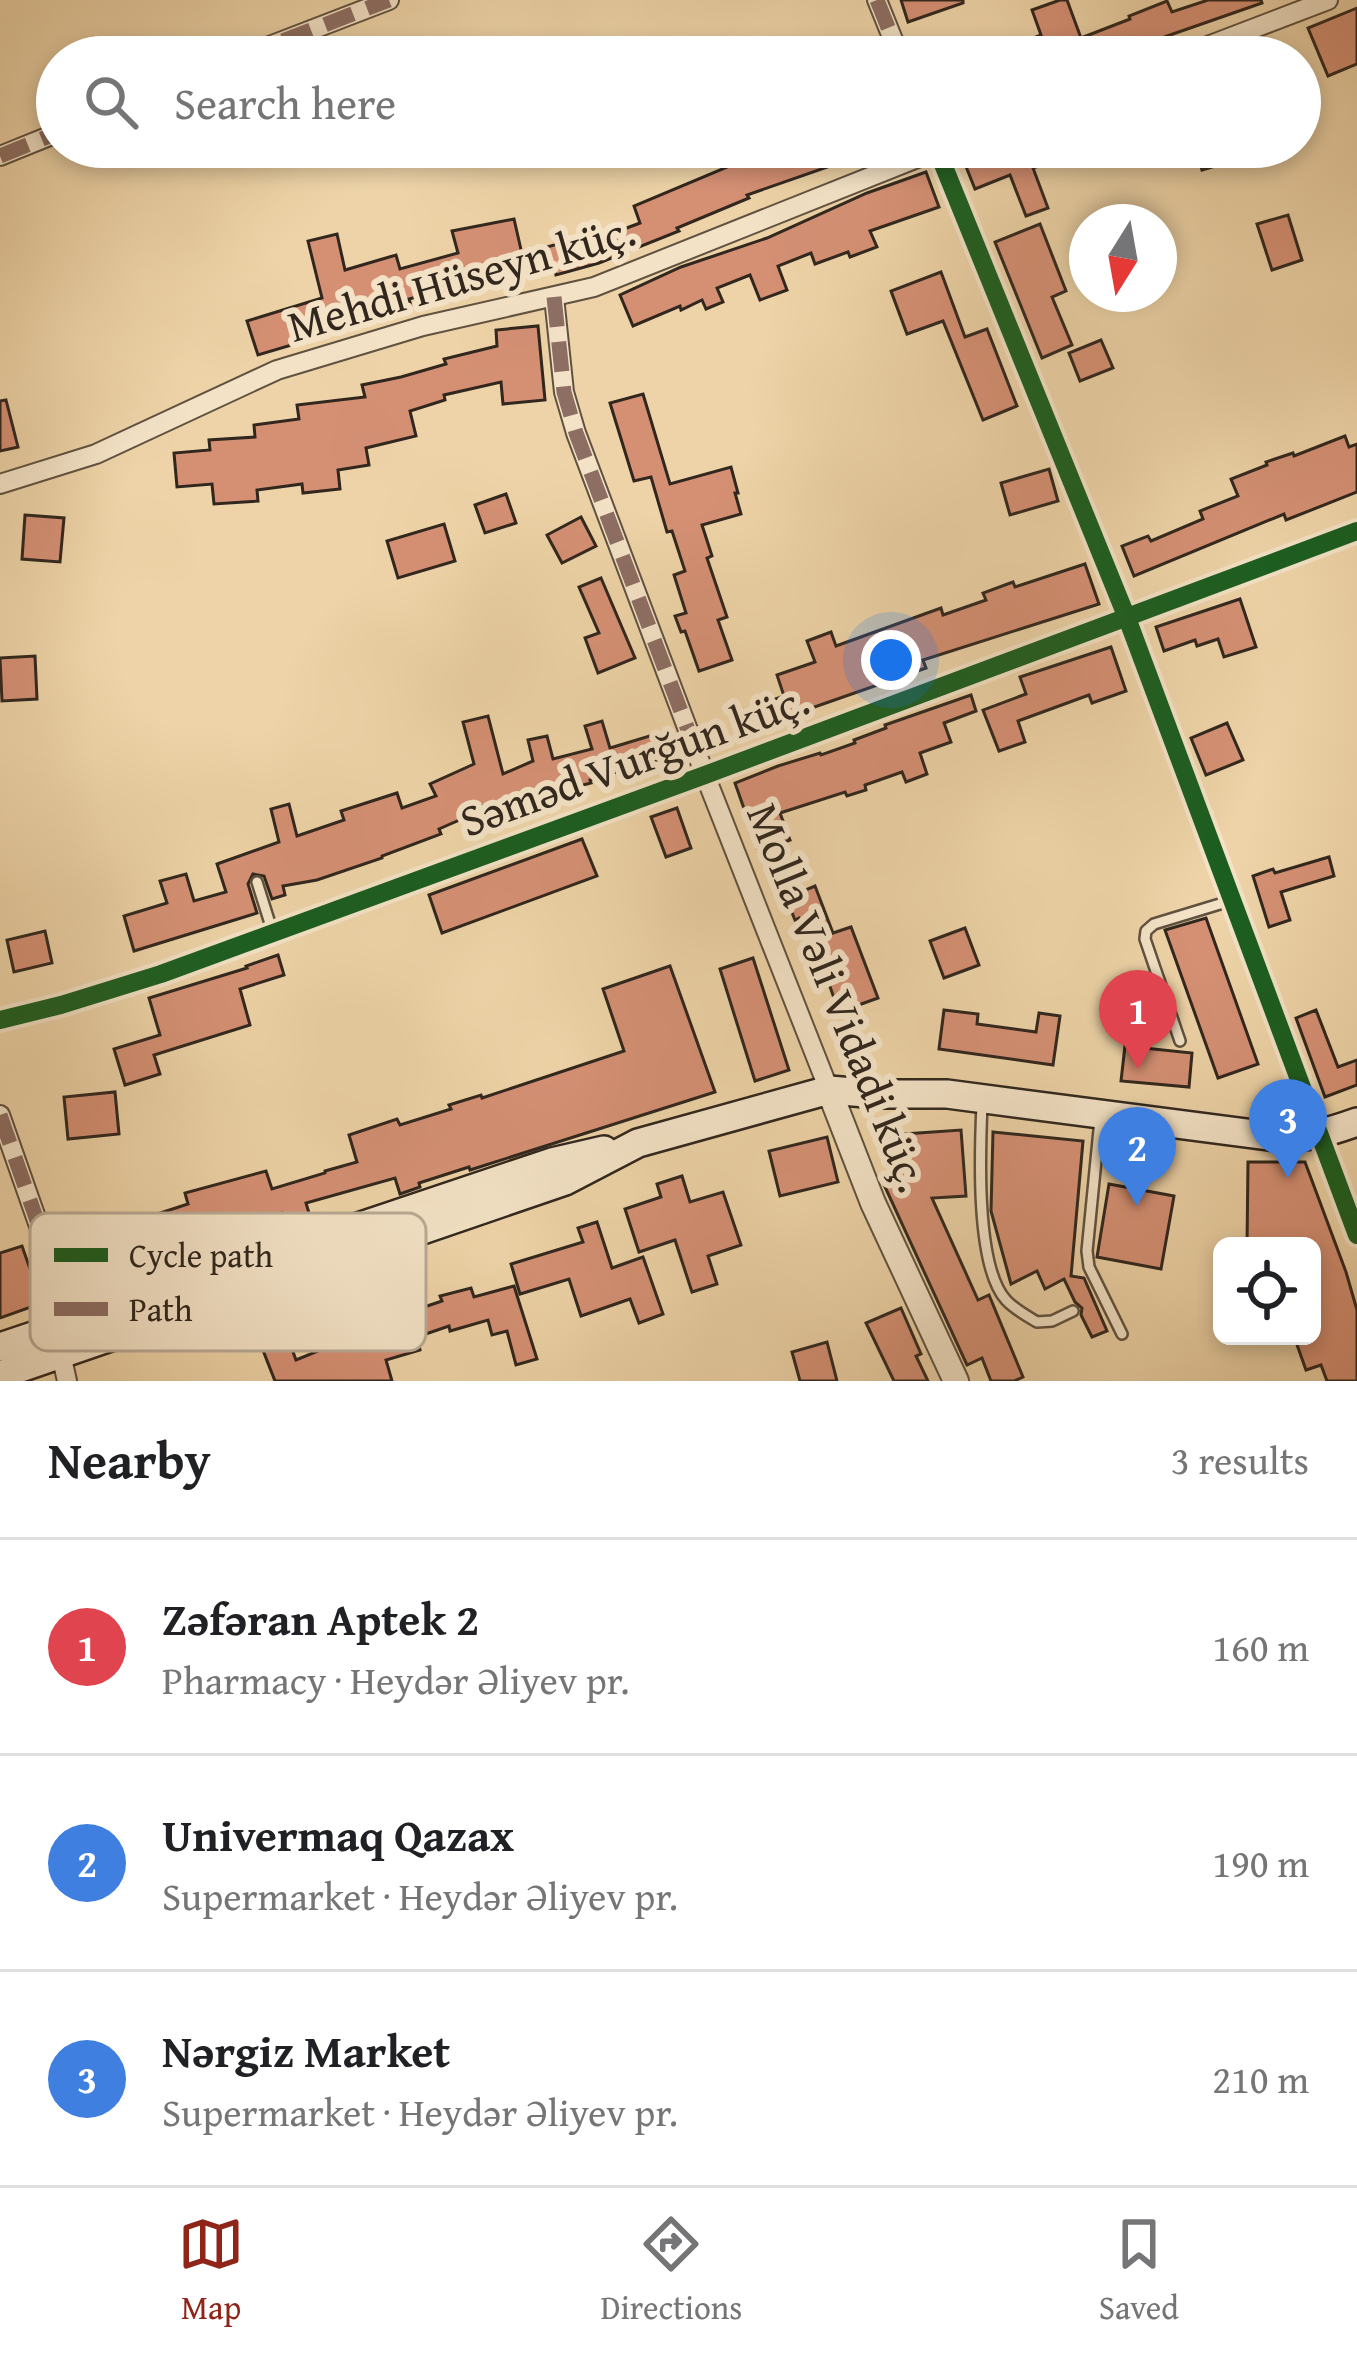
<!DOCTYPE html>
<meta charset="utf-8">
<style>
:root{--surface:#fff;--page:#f2f2f2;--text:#202124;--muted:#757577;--line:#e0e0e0;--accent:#8f2418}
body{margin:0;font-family:"Gentium Book Plus",serif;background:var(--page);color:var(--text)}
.controls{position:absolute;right:36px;bottom:36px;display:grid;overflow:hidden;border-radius:18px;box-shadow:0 6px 18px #0003}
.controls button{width:108px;height:108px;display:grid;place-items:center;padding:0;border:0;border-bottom:3px solid var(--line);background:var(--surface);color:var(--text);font:60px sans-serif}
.compass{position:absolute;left:1069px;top:204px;width:108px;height:108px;border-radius:50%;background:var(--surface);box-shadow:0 6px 18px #0003;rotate:191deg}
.you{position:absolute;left:891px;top:660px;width:42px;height:42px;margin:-30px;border:9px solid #fff;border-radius:50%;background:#1a73e8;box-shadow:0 0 0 18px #1a73e833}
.badge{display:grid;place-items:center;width:78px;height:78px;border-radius:50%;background:var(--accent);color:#fff;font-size:39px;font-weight:700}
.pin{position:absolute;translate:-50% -99px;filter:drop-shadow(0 3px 6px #0008)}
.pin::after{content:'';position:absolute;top:63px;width:42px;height:36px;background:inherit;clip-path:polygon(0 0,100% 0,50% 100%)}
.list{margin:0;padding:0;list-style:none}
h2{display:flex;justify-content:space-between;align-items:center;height:156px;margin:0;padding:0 48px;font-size:51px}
h2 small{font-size:39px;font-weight:400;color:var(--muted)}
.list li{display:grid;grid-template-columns:78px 1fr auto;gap:36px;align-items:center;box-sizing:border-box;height:216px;padding:0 48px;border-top:3px solid var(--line)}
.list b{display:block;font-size:45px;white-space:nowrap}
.list p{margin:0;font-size:39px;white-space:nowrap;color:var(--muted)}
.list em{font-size:39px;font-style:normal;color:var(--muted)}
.icon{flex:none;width:66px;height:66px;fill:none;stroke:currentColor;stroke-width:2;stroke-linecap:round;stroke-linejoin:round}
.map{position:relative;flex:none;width:1357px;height:1381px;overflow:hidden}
.search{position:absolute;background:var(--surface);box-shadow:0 6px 18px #0003;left:36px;right:36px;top:36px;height:132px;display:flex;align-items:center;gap:30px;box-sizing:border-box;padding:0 42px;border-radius:66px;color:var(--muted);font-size:45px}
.sheet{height:804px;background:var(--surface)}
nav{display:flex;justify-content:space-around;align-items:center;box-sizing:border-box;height:168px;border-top:3px solid var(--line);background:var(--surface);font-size:33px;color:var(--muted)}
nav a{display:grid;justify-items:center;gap:6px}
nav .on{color:var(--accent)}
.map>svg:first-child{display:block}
</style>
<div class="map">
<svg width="1357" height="1381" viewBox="0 0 1357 1381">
<rect width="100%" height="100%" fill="#edd3a7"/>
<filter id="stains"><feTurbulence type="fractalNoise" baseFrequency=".00167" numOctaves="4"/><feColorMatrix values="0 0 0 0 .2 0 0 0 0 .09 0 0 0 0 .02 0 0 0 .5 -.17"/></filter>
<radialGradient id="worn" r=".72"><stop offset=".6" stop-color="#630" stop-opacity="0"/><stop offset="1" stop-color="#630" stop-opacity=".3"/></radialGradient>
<g fill="#d59074" stroke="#31271e" stroke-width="3">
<polygon points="901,0 963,0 963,3 908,22"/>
<polygon points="1060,0 1067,0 1081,38 1130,19 1129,16 1167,1 1172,12 1208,0 1261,0 1262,3 1107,57 987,57 1041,35 1032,10"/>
<polygon points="1357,8 1357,64 1328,76 1308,28"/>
<polygon points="739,147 879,149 747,195 749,198 677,228 679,231 599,263 556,275 553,264 467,287 465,283 409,299 411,306 304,337 305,341 258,355 247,321 322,298 308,241 337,234 345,270 396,255 400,269 458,253 452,231 514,219 522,254 590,235 592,241 640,223 634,206 744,160"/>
<polygon points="993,147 1085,147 1086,149 1033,168 1048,208 1026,216 1010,175 975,189 963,159"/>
<polygon points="1195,147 1223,147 1228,162 1202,170"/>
<polygon points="926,172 939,207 870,231 877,247 850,257 848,252 815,264 811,253 778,266 787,290 760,300 750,275 717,288 723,302 706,309 702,300 681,310 680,306 633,326 620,295 681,267 767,238 867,193"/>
<polygon points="1288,215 1302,260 1272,270 1257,224"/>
<polygon points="1040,224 1066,291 1052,297 1072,345 1042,358 995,242"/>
<polygon points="941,272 965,337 987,329 1017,406 983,420 943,321 907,334 891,291"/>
<polygon points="538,326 545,400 503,404 501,382 444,395 445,400 410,411 416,436 366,448 369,465 338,470 340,489 303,493 302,484 257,490 258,501 214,504 212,484 177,487 174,453 210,450 209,440 255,437 254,425 299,419 297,405 365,397 362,385 401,377 446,364 444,359 497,346 496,330"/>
<polygon points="1101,340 1113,368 1080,381 1069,353"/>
<polygon points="643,394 670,484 731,467 738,493 735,493 741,514 702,525 712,556 707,558 727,617 718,620 732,660 699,671 685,631 681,632 675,616 686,613 674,575 685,571 672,531 667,532 651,477 634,481 610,403"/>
<polygon points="6,400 18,447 0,451 0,401"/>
<polygon points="1345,436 1349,447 1357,444 1357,492 1286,520 1284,514 1134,576 1122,546 1148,536 1151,541 1203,519 1200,511 1238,496 1231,479 1267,465 1266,462 1293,453 1294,456"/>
<polygon points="1049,469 1058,501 1010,515 1001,483"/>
<polygon points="506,494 516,523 485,533 475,505"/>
<polygon points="25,515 64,518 60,562 22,559"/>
<polygon points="581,517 596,546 562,563 547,535"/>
<polygon points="444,524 455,561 398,578 387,541"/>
<polygon points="1085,564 1099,604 923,660 926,668 743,732 736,713 784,696 777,675 815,662 807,641 831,632 836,646 941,608 943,615 986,600 983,593 1013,582 1015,587"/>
<polygon points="601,578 635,658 598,673 585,638 599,633 579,587"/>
<polygon points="1240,599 1256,647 1224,657 1218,639 1197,646 1195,640 1164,651 1156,627"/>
<polygon points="1111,647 1126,691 1092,703 1089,695 1018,721 1025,742 999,751 983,710 1026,694 1020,677"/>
<polygon points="35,656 37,699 2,701 0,658"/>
<polygon points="971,695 976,711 944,723 951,742 920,753 927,774 906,782 902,772 865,785 866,790 847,796 845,792 780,813 790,840 759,851 735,783 778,766 820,753 821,755 855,743 854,740 886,728 885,725"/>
<polygon points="488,716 503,774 533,761 528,740 547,736 553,759 592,749 585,726 602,721 610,748 656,734 664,758 590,780 591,783 545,795 520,805 517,797 470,809 473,814 439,829 441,834 382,856 382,858 317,880 283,886 285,895 272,899 264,876 253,874 248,884 257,913 134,951 124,916 167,903 160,881 186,874 194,901 226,892 217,864 279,842 271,809 289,804 297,836 344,820 341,811 397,793 402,808 436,796 430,784 474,764 463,722"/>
<polygon points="1227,723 1243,760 1206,775 1191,738"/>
<polygon points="677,808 691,848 666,857 651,817"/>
<polygon points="582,839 597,876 442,933 429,895"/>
<polygon points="1329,857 1334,876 1281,892 1290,920 1269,927 1253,876 1273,869 1275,873"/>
<polygon points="815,886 833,933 851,927 878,998 839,1012 822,964 816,967 799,918 795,920 786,898"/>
<polygon points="1206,918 1258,1064 1218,1078 1165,930"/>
<polygon points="965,928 979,965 944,978 930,941"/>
<polygon points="45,931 52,963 14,972 7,940"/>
<polygon points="278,955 284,975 240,989 250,1025 154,1055 160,1074 125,1085 114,1049 160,1035 149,998 247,968 246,966"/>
<polygon points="753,958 789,1070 755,1081 720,969"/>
<polygon points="670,966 715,1092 470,1170 469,1167 419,1183 420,1187 400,1194 395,1178 306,1203 312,1223 287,1230 282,1213 233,1227 238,1247 202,1256 197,1239 162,1250 151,1216 188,1204 185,1193 266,1171 272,1189 325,1173 325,1171 357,1162 349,1135 397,1119 400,1125 451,1109 449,1105 481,1095 482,1098 624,1051 603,989"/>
<polygon points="944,1010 978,1014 977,1024 1036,1032 1039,1013 1060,1016 1053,1065 939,1049"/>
<polygon points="1316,1010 1338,1067 1357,1060 1357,1085 1325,1097 1296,1018"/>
<polygon points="1125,1046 1192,1053 1189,1087 1121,1081"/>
<polygon points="115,1092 119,1134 68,1139 64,1097"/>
<polygon points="961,1130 966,1196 932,1198 978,1300 989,1295 1023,1377 1014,1381 991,1381 982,1358 967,1365 880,1176 893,1171 890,1135"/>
<polygon points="993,1132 1083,1141 1071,1276 1084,1278 1107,1331 1092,1337 1081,1315 1082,1308 1075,1302 1064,1279 1045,1289 1037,1271 1011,1284 991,1211"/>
<polygon points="827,1137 838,1182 780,1196 769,1151"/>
<polygon points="1248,1162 1305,1162 1346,1272 1357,1310 1357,1381 1327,1381 1321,1365 1306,1370 1296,1342 1312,1336 1312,1246 1247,1246"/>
<polygon points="682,1176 690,1202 723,1192 741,1245 708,1256 717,1284 692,1292 675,1240 639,1252 625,1209 661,1197 657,1184"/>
<polygon points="1109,1184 1174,1196 1161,1269 1097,1257"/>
<polygon points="597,1222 612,1268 643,1257 663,1314 639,1323 630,1299 581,1316 569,1279 520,1294 511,1264 583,1242 578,1228"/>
<polygon points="22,1246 42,1303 0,1318 0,1253"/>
<polygon points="514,1286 537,1359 516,1365 507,1331 492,1335 488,1320 450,1331 449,1326 417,1337 420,1350 386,1360 392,1381 275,1381 259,1340 285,1330 296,1360 355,1336 353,1331 442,1301 440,1296 471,1288 474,1297"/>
<polygon points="901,1308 921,1354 916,1356 928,1381 894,1381 866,1323"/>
<polygon points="827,1342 837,1381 800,1381 792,1352"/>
</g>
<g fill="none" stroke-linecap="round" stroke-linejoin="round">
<g stroke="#605240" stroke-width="14">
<g id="service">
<polyline points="257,882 273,933"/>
<polyline points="1180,1041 1145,939 1146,931 1154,924 1233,900"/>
<path d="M982 1104C980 1149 975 1266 1006 1300 1014 1309 1027 1316 1037 1322L1052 1321 1073 1311"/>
<polyline points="1100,1120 1087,1251 1089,1267 1122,1334"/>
</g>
</g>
<g stroke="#605240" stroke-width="22">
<g id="minor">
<polyline points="877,0 900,57"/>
<polyline points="241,57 389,0"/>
<polyline points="1179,57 1328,0"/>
<polyline points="936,147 1127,618 1357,1235"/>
<polyline points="0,156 57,133"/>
<polyline points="554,297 564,392 576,433 705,775 829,1090"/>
<polyline points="0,484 96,454 277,370 423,326 594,287 945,147"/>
<polyline points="0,1020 61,1005 161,974 705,775 1357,531"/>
<polyline points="0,1115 73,1323"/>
<polyline points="61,1354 67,1381"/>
</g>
</g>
<g stroke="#605240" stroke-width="28">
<polyline id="tertiary" points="829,1090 873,1203 956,1381"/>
</g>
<g stroke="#31271e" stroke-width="32">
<g id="secondary">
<polyline points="0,1347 552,1162 604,1150"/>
<path d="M0 1375 565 1181 638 1143 829 1090 878 1094H947L1276 1137C1306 1139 1329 1132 1357 1122"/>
</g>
</g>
<polyline stroke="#31271e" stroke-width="3" stroke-dasharray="3 6" stroke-linecap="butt" points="1140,1190 1148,1146"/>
<use href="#service" stroke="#f3e2c6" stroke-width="9"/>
<use href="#minor" stroke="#f3e2c6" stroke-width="18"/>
<use href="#tertiary" stroke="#f3e2c6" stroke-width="24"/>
<use href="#secondary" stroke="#f3e2c6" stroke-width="27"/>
<g stroke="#8d6e63" stroke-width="15" stroke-dasharray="30 15" stroke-linecap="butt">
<polyline points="877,0 900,57"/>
<polyline points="241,57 389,0"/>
<polyline points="0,156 57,133"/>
<polyline points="554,297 564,392 576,433 705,775"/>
<polyline points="0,1115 73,1323"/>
</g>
<g stroke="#f3e2c6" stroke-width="26">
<g id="cycleway">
<polyline points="936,147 1127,618 1357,1235"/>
<polyline points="0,1020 61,1005 161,974 705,775 1357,531"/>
</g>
</g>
<use href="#cycleway" stroke="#1b5e20" stroke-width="18"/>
</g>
<g text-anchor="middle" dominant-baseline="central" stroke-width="12" stroke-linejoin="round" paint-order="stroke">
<g font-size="45" fill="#31271e" stroke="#f3e2c6">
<text transform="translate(461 277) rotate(-16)">Mehdi Hüseyn küç.</text>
<text transform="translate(634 759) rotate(-20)">Səməd Vurğun küç.</text>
<text transform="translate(839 997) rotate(68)">Molla Vəli Vidadi küç.</text>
</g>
</g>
<rect x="30" y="1213" width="396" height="138" rx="18" fill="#f3e2c6" stroke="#b9aa94" stroke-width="3"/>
<rect x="54" y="1248" width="54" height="14" fill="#1b5e20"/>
<rect x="54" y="1302" width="54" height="14" fill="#8d6e63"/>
<g font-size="33" fill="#31271e">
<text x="129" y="1267">Cycle path</text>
<text x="129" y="1321">Path</text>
</g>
<rect width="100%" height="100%" filter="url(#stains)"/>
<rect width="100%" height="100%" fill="url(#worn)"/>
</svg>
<div class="controls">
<button><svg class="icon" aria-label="locate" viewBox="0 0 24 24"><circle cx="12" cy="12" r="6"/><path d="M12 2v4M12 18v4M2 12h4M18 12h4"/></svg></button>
</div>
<svg class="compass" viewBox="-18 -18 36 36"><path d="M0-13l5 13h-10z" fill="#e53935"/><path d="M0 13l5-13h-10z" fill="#757577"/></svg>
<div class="you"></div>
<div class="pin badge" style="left:1138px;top:1069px;background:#e0444e">1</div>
<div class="pin badge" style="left:1137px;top:1206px;background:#3f7fe0">2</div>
<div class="pin badge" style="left:1288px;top:1178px;background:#3f7fe0">3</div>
<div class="search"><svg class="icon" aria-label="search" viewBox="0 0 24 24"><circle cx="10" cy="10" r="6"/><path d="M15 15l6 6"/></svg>Search here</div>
</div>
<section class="sheet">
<h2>Nearby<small>3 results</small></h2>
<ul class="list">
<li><span class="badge" style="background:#e0444e">1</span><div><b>Zəfəran Aptek 2</b><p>Pharmacy · Heydər Əliyev pr.</p></div><em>160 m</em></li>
<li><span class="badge" style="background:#3f7fe0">2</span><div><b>Univermaq Qazax</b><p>Supermarket · Heydər Əliyev pr.</p></div><em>190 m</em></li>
<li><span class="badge" style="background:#3f7fe0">3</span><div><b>Nərgiz Market</b><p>Supermarket · Heydər Əliyev pr.</p></div><em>210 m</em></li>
</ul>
</section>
<nav>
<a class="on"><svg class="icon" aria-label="map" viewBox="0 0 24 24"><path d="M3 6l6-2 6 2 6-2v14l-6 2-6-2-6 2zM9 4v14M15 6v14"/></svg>Map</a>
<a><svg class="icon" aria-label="directions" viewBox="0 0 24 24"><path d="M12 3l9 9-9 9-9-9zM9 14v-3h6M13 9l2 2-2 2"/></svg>Directions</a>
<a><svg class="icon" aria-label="saved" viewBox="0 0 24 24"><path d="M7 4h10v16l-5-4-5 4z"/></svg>Saved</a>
</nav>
